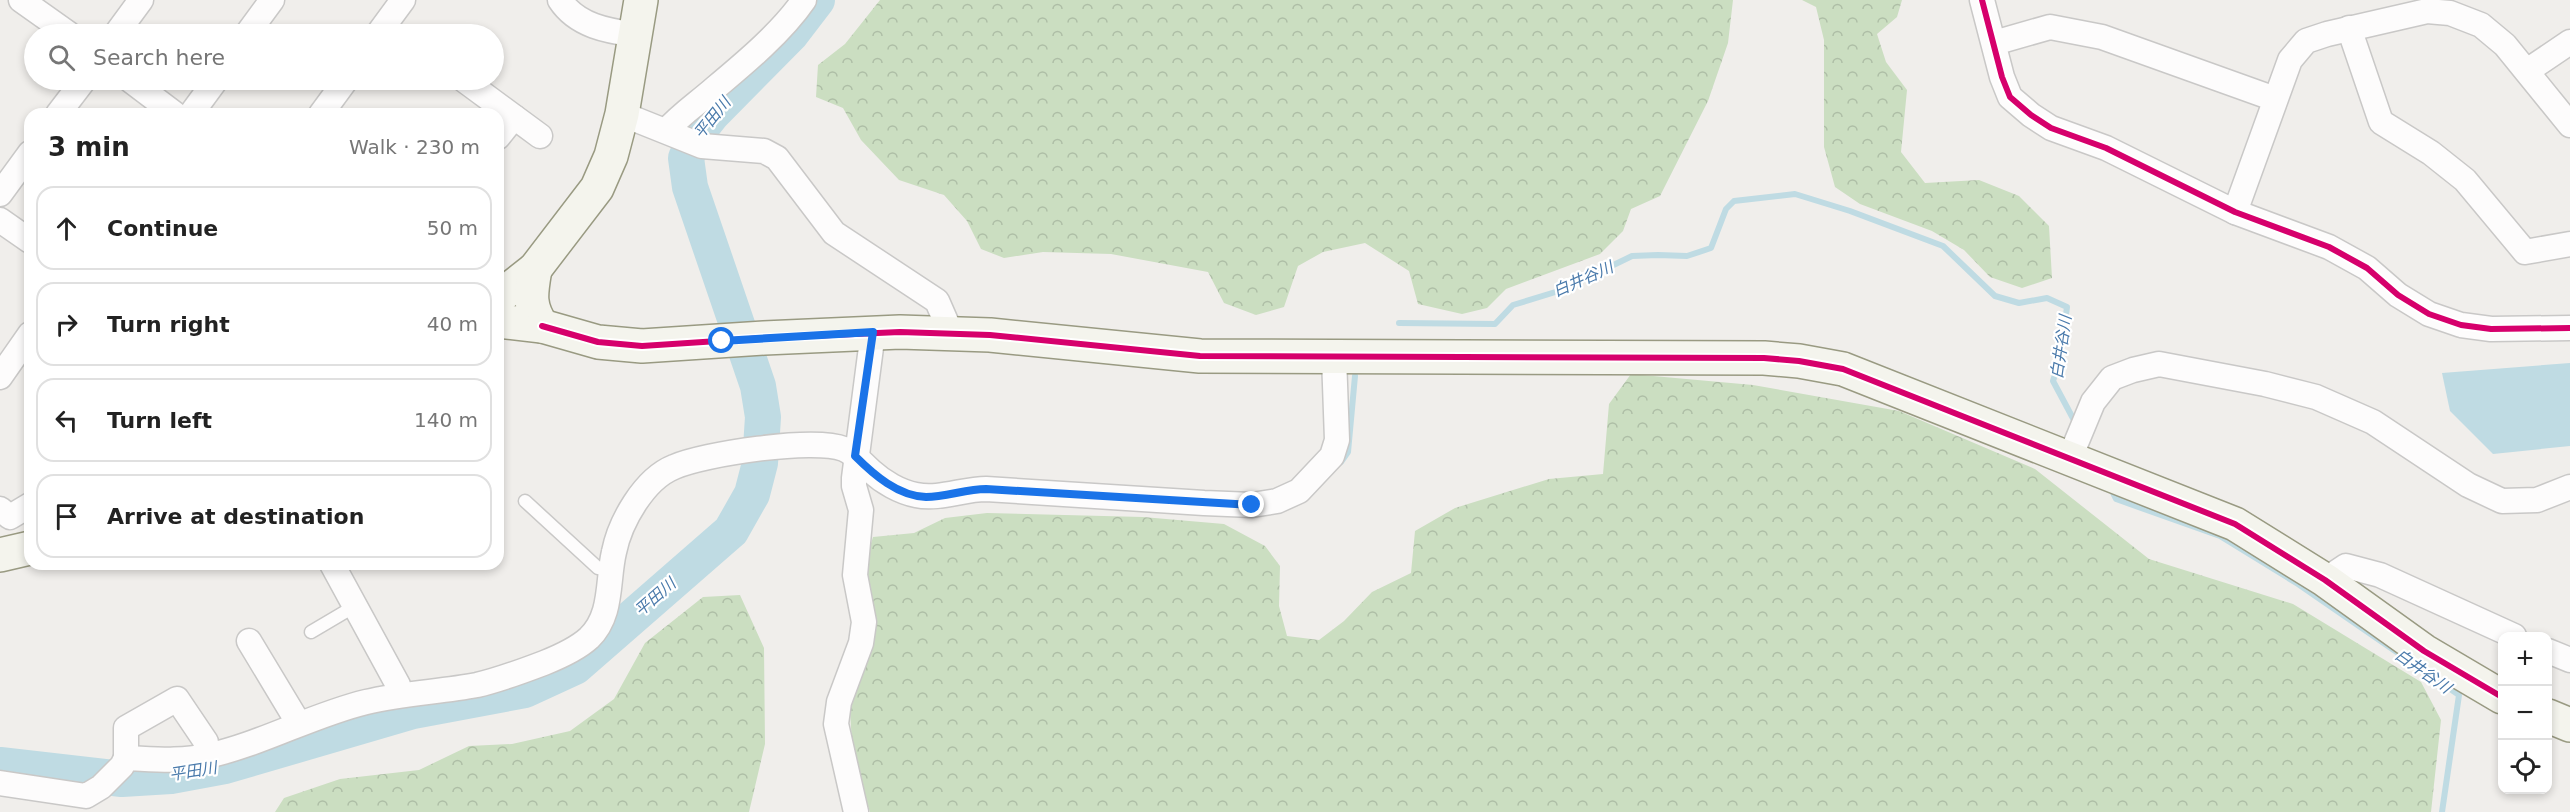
<!DOCTYPE html>
<meta charset="utf-8">
<style>
:root{--surface:#fff;--page:#f2f2f2;--text:#222;--muted:#767676;--line:#e0e0e0}
body{margin:0;font-family:"DejaVu Sans","Noto Sans JP",sans-serif;background:var(--page);color:var(--text)}
.controls{position:absolute;right:18px;bottom:18px;display:grid;overflow:hidden;border-radius:12px;box-shadow:0 3px 9px #0003}
.controls button{width:54px;height:54px;display:grid;place-items:center;padding:0;border:0;border-bottom:2px solid var(--line);background:var(--surface);color:var(--text);font:30px sans-serif}
.stop{position:absolute;width:18px;height:18px;margin:-14px;border:4px solid #1a73e8;border-radius:50%;background:#fff}
.stop.end{background:#1a73e8;border-color:#fff;box-shadow:0 2px 6px #0008}
.list{margin:0;padding:0;list-style:none}
h2{display:flex;justify-content:space-between;align-items:center;height:78px;margin:0;padding:0 24px;font-size:26px}
h2 small{font-size:20px;font-weight:400;color:var(--muted)}
.list li{display:grid;grid-template-columns:39px 1fr auto;gap:18px;align-items:center;box-sizing:border-box;height:84px;margin:0 12px 12px;padding:0 12px;border:2px solid var(--line);border-radius:18px}
.list b{display:block;font-size:22px;white-space:nowrap}
.list em{font-size:20px;font-style:normal;color:var(--muted)}
.icon{flex:none;width:33px;height:33px;fill:none;stroke:currentColor;stroke-width:2;stroke-linecap:round;stroke-linejoin:round}
.map{position:relative;flex:none;width:2570px;height:812px;overflow:hidden}
.search{position:absolute;background:var(--surface);box-shadow:0 3px 9px #0003;left:24px;top:24px;width:480px;height:66px;display:flex;align-items:center;gap:15px;box-sizing:border-box;padding:0 21px;border-radius:33px;color:var(--muted);font-size:22px}
.panel{position:absolute;background:var(--surface);box-shadow:0 3px 9px #0003;left:24px;top:108px;width:480px;height:462px;border-radius:18px}
.map>svg:first-child{display:block}
</style>
<div class="map">
<svg width="2570" height="812" viewBox="0 0 2570 812">
<defs>
<pattern id="forest-crowns" width="20" height="18" patternUnits="userSpaceOnUse" patternTransform="scale(1.5)"><rect width="20" height="18" fill="#cbdec1"/><path d="M2 6a3 3 0 1 1 6 0M12 15a3 3 0 1 1 6 0" fill="none" stroke="#aebea6"/></pattern>
</defs>
<rect width="100%" height="100%" fill="#f0eeeb"/>
<g fill="url(#forest-crowns)">
<polygon points="880,0 1733,0 1728,43 1708,101 1660,196 1631,209 1623,231 1600,254 1506,289 1487,308 1462,314 1418,304 1409,271 1365,243 1323,252 1298,266 1284,307 1256,315 1224,303 1208,272 1111,254 1043,252 1004,258 981,249 967,221 944,195 899,180 861,140 843,108 816,97 818,65 845,44"/>
<polygon points="1802,0 1902,0 1897,17 1877,34 1886,62 1907,90 1901,152 1925,183 1979,180 2019,196 2049,226 2052,278 2022,288 1990,277 1964,250 1932,231 1860,204 1835,187 1824,147 1824,40 1816,7"/>
<polygon points="1631,374 1753,385 1899,411 2035,469 2149,559 2293,604 2421,682 2441,720 2431,812 870,812 853,761 850,711 868,646 866,559 873,537 914,533 945,518 987,513 1143,517 1224,524 1265,546 1280,566 1279,606 1287,636 1319,640 1344,621 1372,592 1411,573 1415,531 1455,508 1549,479 1603,474 1609,404"/>
<polygon points="740,595 764,648 765,744 749,812 275,812 284,798 340,779 419,770 469,746 512,744 570,731 614,699 645,643 703,597"/>
</g>
<polygon fill="#bfdbe3" points="2570,363 2570,446 2493,454 2450,411 2442,373"/>
<g fill="none" stroke-linecap="round" stroke-linejoin="round">
<g stroke="#bfdbe3" stroke-width="6">
<polyline points="1399,323 1495,324 1513,305 1562,290 1632,256 1658,255 1687,256 1711,248 1726,209 1734,201 1795,194 1850,211 1943,246 1995,296 2019,303 2047,298 2067,307 2060,359 2053,381 2076,424"/>
<polyline points="1341,462 1348,452 1355,376"/>
<polyline points="760,463 773,457"/>
<polyline points="2111,489 2116,499 2220,536 2298,584 2459,695 2442,812"/>
</g>
<polyline stroke="#bfdbe3" stroke-width="36" points="0,765 122,779 171,776 225,766 413,711 525,690 575,667 731,531 752,494 760,463 763,417 758,386 690,187 686,158 697,133 712,114 791,34 817,0"/>
<g stroke="#c9c8c7" stroke-width="15">
<g id="lane">
<polyline points="525,501 598,568 612,570"/>
<polyline points="311,632 355,606"/>
</g>
</g>
<g stroke="#c9c8c7" stroke-width="27">
<g id="street">
<polyline points="21,0 69,34"/>
<path d="M560 0C577 26 608 31 636 35"/>
<polyline points="1982,0 2002,77 2010,97 2031,115 2051,128 2106,148 2235,212 2329,247 2367,268 2398,295 2429,314 2461,325 2491,329 2570,328"/>
<polyline points="2349,28 2381,122 2431,153 2465,180 2525,252 2570,244"/>
<polyline points="116,34 141,0"/>
<polyline points="247,34 272,0"/>
<polyline points="378,34 403,0"/>
<polyline points="1994,43 2050,27 2102,37 2275,99"/>
<polyline points="2527,71 2570,42"/>
<polyline points="130,80 175,114"/>
<polyline points="464,80 540,136"/>
<polyline points="58,114 84,80"/>
<polyline points="191,114 216,80"/>
<polyline points="321,114 346,80"/>
<polyline points="622,114 702,146 764,151 777,158 834,233 937,301 951,333"/>
<path d="M666 131C681 114 698 103 715 88 745 63 782 32 804 0"/>
<polyline points="498,137 514,117"/>
<polyline points="0,194 30,153"/>
<polyline points="2235,212 2290,60 2306,41 2327,34 2427,11 2450,13 2481,25 2505,45 2570,125"/>
<polyline points="0,220 30,241"/>
<polyline points="0,377 30,334"/>
<polyline points="2069,460 2093,402 2112,378 2133,370 2159,364 2265,384 2316,397 2373,422 2468,485 2502,501 2537,500 2570,487"/>
<polyline points="0,509 10,517 30,505"/>
<polyline points="332,564 398,685 400,695"/>
<polyline points="2325,580 2346,566 2380,575 2514,636"/>
<polyline points="249,641 299,724"/>
<polyline points="2548,651 2570,660"/>
<polyline points="126,758 126,728 177,699 206,742 205,756"/>
<path d="M0 783 86 796 101 787 122 766 126 758C153 759 180 762 207 756 262 744 312 715 366 702 403 693 440 692 477 685 499 680 523 671 544 663 559 657 577 649 589 638 613 615 607 581 614 552 620 522 644 479 674 467 703 454 814 437 844 449 855 454 862 463 871 471 883 482 900 492 916 495 939 500 963 489 986 489L1204 503 1252 505 1277 501 1299 491 1332 456 1337 440 1334 357"/>
<polyline points="856,812 836,724 839,702 861,643 864,622 855,575 861,510 854,486 854,478 873,332"/>
</g>
</g>
<g stroke="#999a82" stroke-width="36">
<g id="secondary">
<polyline points="498,298 535,269 597,188 611,156 622,114 641,0"/>
<path d="M498 321 542 326C528 305 531 293 535 269"/>
<polyline points="542,326 598,342 642,346 764,338 900,332 990,335 1200,356 1764,358 1799,361 1843,369 2235,524 2325,580 2424,651 2502,697"/>
<polyline points="0,555 30,548"/>
<polyline points="2548,716 2570,725"/>
</g>
</g>
<use href="#lane" stroke="#fdfcfc" stroke-width="12"/>
<use href="#street" stroke="#fdfcfc" stroke-width="24"/>
<use href="#secondary" stroke="#f4f4ed" stroke-width="33"/>
<g stroke="#fff" stroke-width="10">
<g id="cycleway">
<polyline points="1982,0 2002,77 2010,97 2031,115 2051,128 2106,148 2235,212 2329,247 2367,268 2398,295 2429,314 2461,325 2491,329 2570,328"/>
<polyline points="542,326 598,342 642,346 764,338 900,332 990,335 1200,356 1764,358 1799,361 1843,369 2235,524 2325,580 2424,651 2502,697"/>
</g>
</g>
<use href="#cycleway" stroke="#d6006c" stroke-width="6"/>
</g>
<g fill="none" stroke-linecap="round" stroke-linejoin="round">
<path stroke="#1a73e8" stroke-width="8" d="M722 341 873 332 855 456C874 475 898 496 926 497 946 497 966 489 986 489L1252 505"/>
</g>
<g text-anchor="middle" dominant-baseline="central" stroke-width="4.5" stroke-linejoin="round" paint-order="stroke">
<g font-size="16" font-style="italic" fill="#4a7aab" stroke="#fff">
<text transform="translate(712 118) rotate(-51)">平田川</text>
<text transform="translate(1583 279) rotate(-24)">白井谷川</text>
<text transform="translate(2061 347) rotate(-82)">白井谷川</text>
<text transform="translate(655 597) rotate(-41)">平田川</text>
<text transform="translate(2423 671) rotate(35)">白井谷川</text>
<text transform="translate(193 771) rotate(-9)">平田川</text>
</g>
</g>
</svg>
<div class="controls">
<button>+</button>
<button>−</button>
<button><svg class="icon" aria-label="locate" viewBox="0 0 24 24"><circle cx="12" cy="12" r="6"/><path d="M12 2v4M12 18v4M2 12h4M18 12h4"/></svg></button>
</div>
<div class="stop" style="left:722px;top:341px"></div>
<div class="stop end" style="left:1252px;top:505px"></div>
<div class="search"><svg class="icon" aria-label="search" viewBox="0 0 24 24"><circle cx="10" cy="10" r="6"/><path d="M15 15l6 6"/></svg>Search here</div>
<section class="panel">
<h2>3 min<small>Walk · 230 m</small></h2>
<ul class="list">
<li><svg class="icon" aria-label="ahead" viewBox="0 0 24 24"><path d="M12 20V5M6 11l6-6 6 6"/></svg><div><b>Continue</b></div><em>50 m</em></li>
<li><svg class="icon" aria-label="right" viewBox="0 0 24 24"><path d="M7 20v-9h11M14 6l5 5-5 5"/></svg><div><b>Turn right</b></div><em>40 m</em></li>
<li><svg class="icon" aria-label="left" viewBox="0 0 24 24"><path d="M17 20v-9H6M10 6l-5 5 5 5"/></svg><div><b>Turn left</b></div><em>140 m</em></li>
<li><svg class="icon" aria-label="arrive" viewBox="0 0 24 24"><path d="M6 21V4h12l-3 4 3 4H6"/></svg><div><b>Arrive at destination</b></div></li>
</ul>
</section>
</div>
